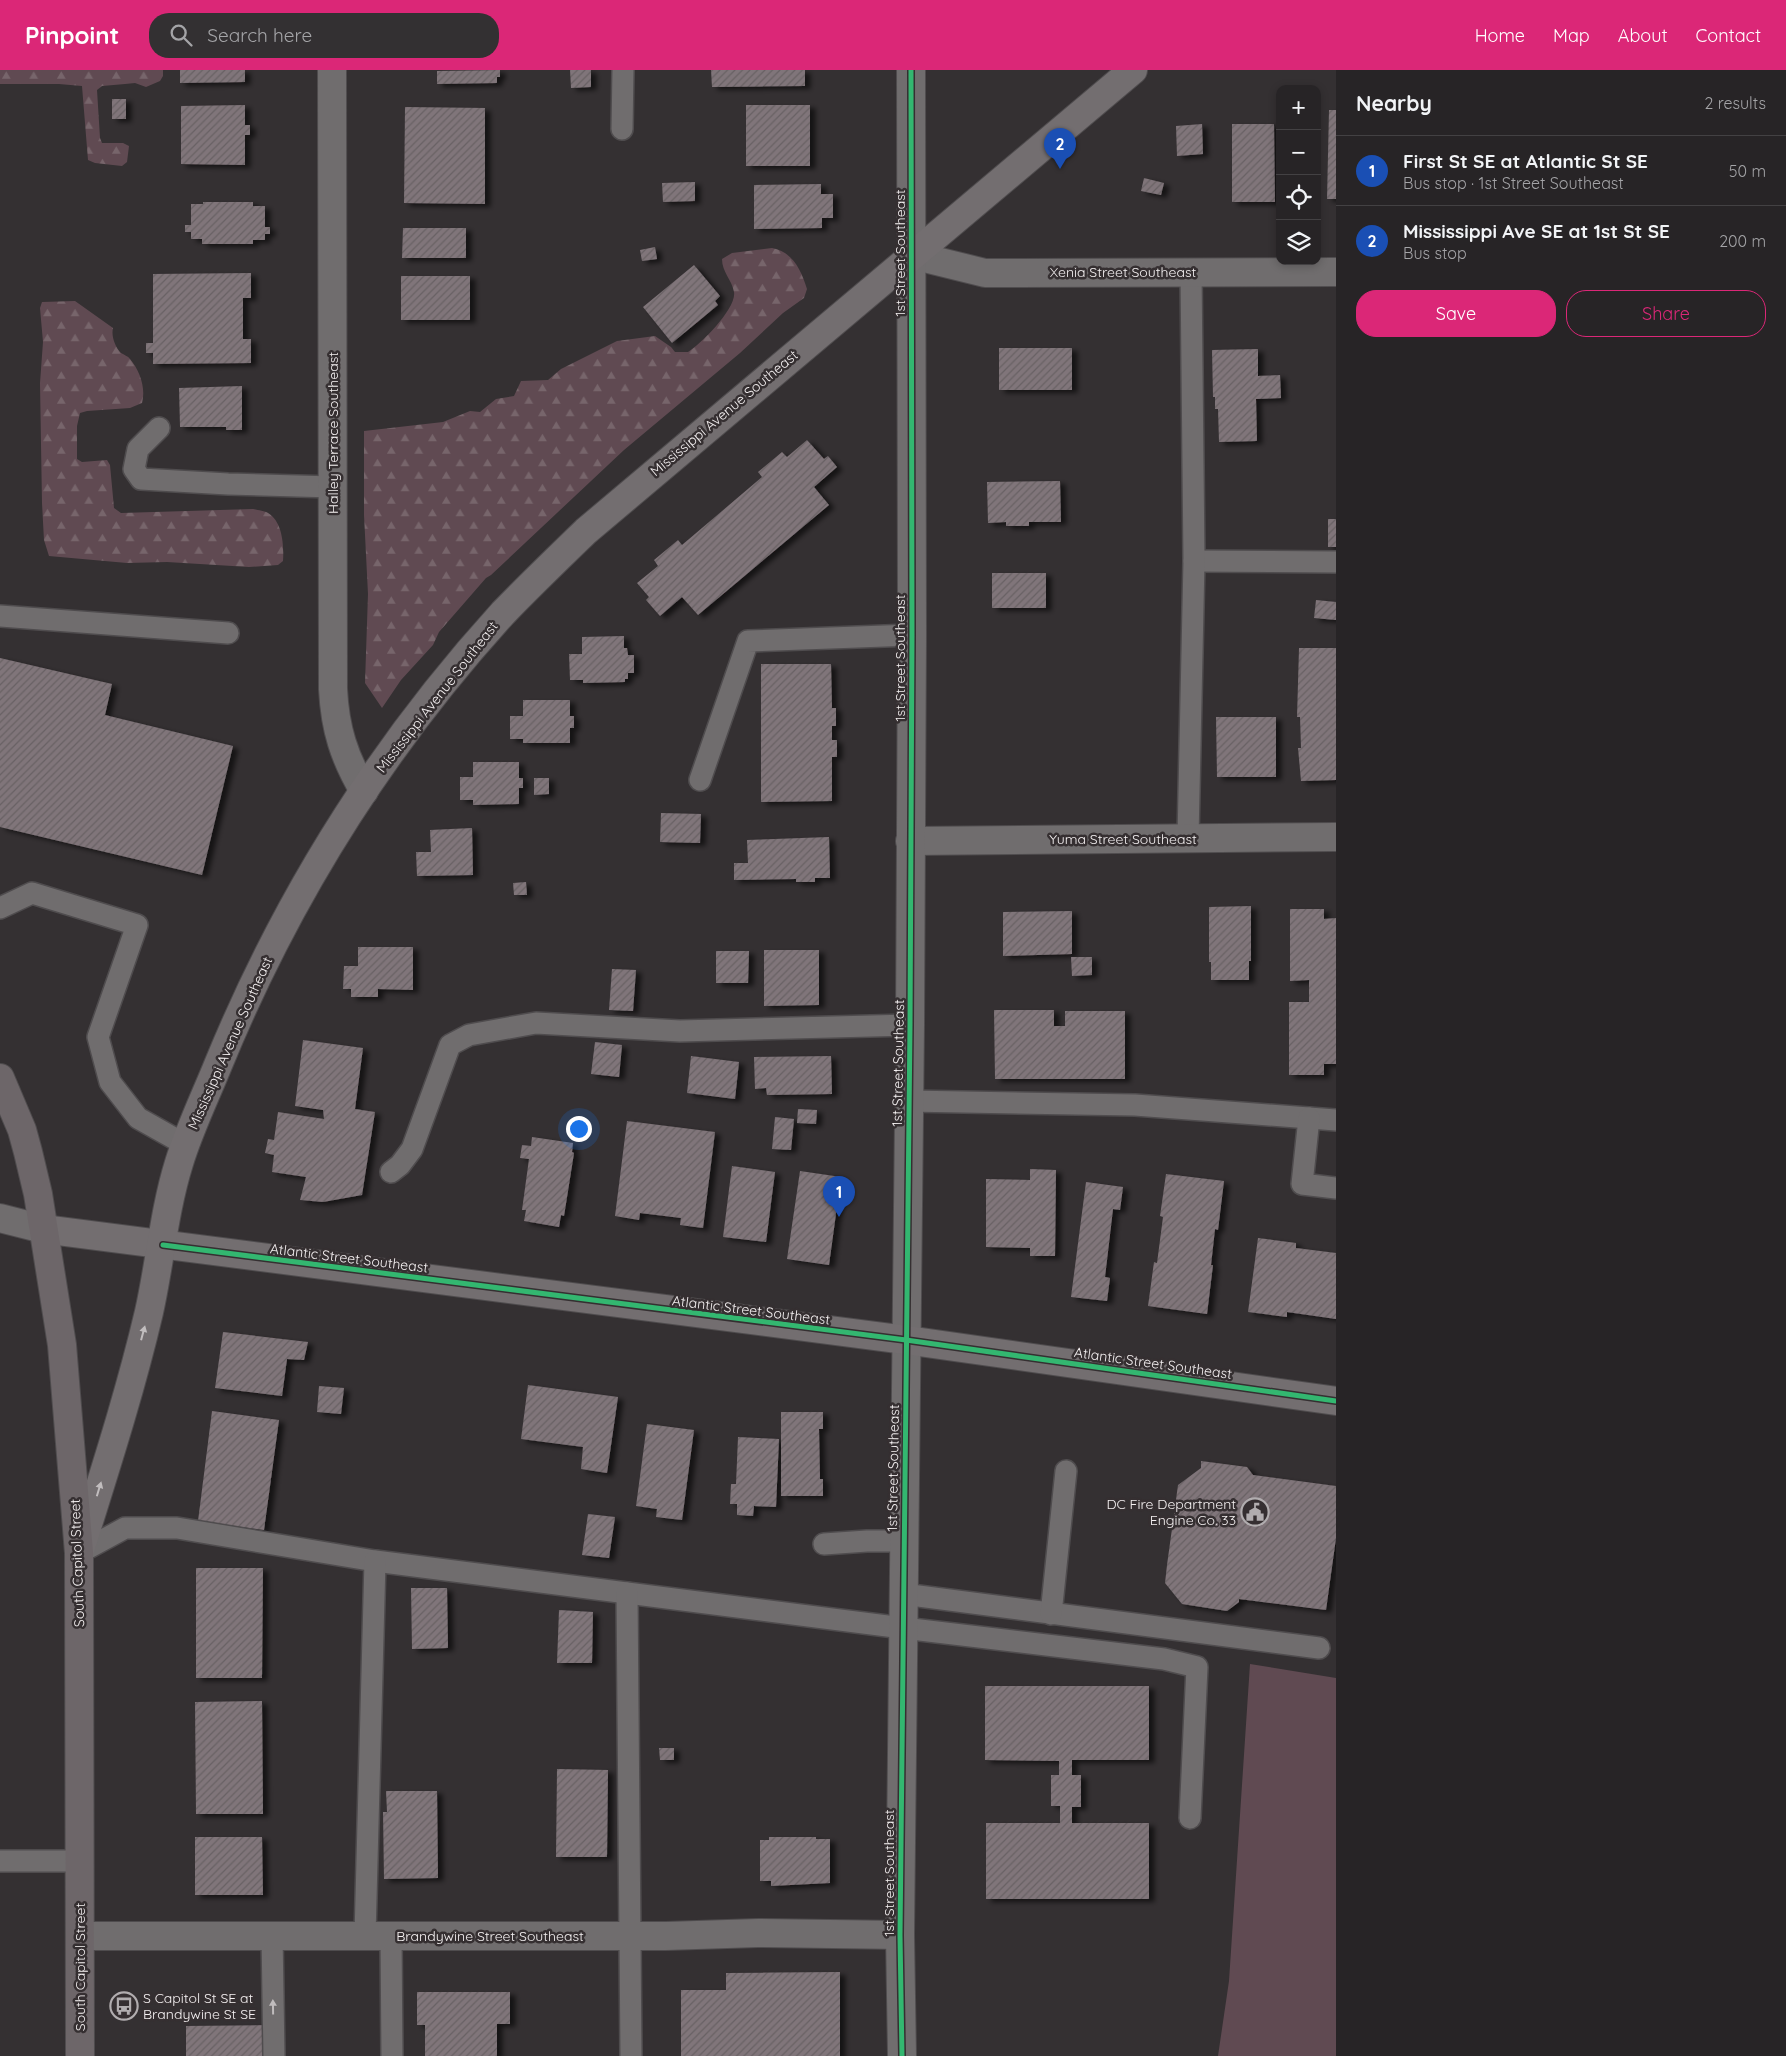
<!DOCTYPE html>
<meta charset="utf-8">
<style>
:root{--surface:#272426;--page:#333032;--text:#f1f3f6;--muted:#a4a4a7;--line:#434143;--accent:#db2777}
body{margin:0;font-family:Quicksand,sans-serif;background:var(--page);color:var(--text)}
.controls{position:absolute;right:15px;top:15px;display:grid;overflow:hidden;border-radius:10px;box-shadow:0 2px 8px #0003}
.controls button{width:45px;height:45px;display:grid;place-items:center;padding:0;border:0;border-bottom:1px solid var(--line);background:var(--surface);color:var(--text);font:25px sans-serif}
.you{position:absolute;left:578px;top:1058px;width:18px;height:18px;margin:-12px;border:4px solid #fff;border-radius:50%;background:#1a73e8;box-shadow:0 0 0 8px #1a73e833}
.badge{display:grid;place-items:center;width:32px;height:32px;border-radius:50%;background:var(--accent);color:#fff;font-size:16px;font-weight:700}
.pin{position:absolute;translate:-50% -41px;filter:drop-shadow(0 1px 2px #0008)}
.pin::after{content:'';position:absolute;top:26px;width:18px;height:15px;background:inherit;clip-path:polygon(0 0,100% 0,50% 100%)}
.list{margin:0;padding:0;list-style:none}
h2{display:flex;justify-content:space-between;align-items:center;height:65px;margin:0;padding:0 20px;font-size:21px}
h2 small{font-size:16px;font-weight:400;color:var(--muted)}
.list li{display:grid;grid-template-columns:32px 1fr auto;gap:15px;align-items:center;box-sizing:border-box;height:70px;padding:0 20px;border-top:1px solid var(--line)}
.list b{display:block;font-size:19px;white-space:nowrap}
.list p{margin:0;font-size:16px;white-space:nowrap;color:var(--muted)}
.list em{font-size:16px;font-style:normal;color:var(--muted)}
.actions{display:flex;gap:10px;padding:15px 20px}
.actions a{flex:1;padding:11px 0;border:1px solid var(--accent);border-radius:20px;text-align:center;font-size:18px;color:var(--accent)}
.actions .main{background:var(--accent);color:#fff}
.icon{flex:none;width:28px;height:28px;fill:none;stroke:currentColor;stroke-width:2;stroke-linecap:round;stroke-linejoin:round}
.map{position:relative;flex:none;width:1336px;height:1986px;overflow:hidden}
header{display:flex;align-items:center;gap:30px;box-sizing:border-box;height:70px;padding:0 25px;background:var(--accent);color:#fff}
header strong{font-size:24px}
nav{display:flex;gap:28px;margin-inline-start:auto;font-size:18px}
.search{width:350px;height:45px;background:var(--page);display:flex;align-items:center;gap:12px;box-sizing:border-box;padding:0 18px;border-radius:20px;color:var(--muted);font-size:19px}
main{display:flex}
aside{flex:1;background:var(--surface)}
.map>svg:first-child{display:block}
</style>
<header>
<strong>Pinpoint</strong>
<div class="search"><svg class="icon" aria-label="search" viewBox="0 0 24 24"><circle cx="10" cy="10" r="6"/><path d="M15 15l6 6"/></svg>Search here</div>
<nav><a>Home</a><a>Map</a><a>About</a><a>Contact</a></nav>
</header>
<main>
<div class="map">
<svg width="1336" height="1986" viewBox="0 0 1336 1986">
<defs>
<pattern id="forest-firs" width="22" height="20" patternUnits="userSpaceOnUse" patternTransform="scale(1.25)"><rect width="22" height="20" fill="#604a52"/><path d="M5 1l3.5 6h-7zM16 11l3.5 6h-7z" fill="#77656b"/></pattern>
<pattern id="building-hatch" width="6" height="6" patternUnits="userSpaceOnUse" patternTransform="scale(1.25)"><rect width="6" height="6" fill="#80757a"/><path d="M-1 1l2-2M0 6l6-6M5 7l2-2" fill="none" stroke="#686164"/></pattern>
<filter id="shadow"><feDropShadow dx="5.5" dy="3" stdDeviation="2.5" flood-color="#0009"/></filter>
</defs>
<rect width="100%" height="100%" fill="#343032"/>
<g fill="url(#forest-firs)">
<polygon points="0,0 163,0 163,6 160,11 146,17 135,13 125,14 102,16 97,20 100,68 102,73 123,73 129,76 127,92 122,96 95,93 88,90 82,16 59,14 0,14"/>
<path d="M772 178C793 182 801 200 807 219L804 228 783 243 740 283 624 380 491 505 486 508 439 562 433 575 401 610 382 638 365 613 368 524 364 445V361L443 352 470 341 480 342 496 329 514 326 521 311 548 310 561 299 617 271 655 266 671 277 675 282H688C701 274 737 238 734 222 732 210 722 202 722 189L732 183Z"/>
<path d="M75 231 113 258C111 266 115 277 121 283 124 285 128 286 130 289 140 301 146 318 142 333L130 338 87 341 80 343 77 356V389L82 392 107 390 110 395 114 438 121 443 253 439C257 440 265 441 268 443 283 452 284 476 283 491L278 495 249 497 167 492 127 493 49 486 44 470 42 433 40 313 43 272 40 238 42 232Z"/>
</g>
<polygon fill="#604a52" points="1250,1594 1336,1608 1336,1986 1218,1986 1229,1911"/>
<g fill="url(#building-hatch)" filter="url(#shadow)">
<polygon points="180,0 245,0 245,12 180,13"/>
<polygon points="500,0 500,7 497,7 497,13 437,14 437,1"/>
<polygon points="570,0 591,0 591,17 571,18"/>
<polygon points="711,0 805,0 805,16 712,17"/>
<rect x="112" y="29" width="14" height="20"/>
<polygon points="245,35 245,55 250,55 250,65 245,65 245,95 181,94 181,36"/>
<rect x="746" y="35" width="64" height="61"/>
<polygon points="405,37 485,38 485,134 404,133"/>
<polygon points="1329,40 1336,40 1336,129 1327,129"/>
<polygon points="1202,54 1203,84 1177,86 1176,56"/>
<polygon points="1232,54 1274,54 1275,132 1232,132"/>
<polygon points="1144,108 1164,113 1161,125 1141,121"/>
<polygon points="695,112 695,131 663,132 662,113"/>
<polygon points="821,114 821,124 833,124 833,148 822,148 822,158 754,159 754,115"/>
<polygon points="203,132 253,132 253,136 265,136 265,157 270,157 270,164 265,164 265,170 253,170 253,174 202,174 202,169 191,169 191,162 185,162 185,155 191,155 191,134 203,134"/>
<polygon points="403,158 466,158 466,188 402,188"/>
<polygon points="655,177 657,189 642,191 640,180"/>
<polygon points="694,195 720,226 715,231 718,235 672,273 643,237"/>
<polygon points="251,203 251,228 243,228 243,269 251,269 251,293 153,294 153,283 146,283 146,273 153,273 153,204"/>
<rect x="401" y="206" width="69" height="44"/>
<rect x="999" y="278" width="73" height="42"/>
<polygon points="1258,279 1258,306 1280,305 1281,328 1256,329 1257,371 1219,372 1218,339 1215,339 1215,327 1213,327 1212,280"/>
<polygon points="242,316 242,360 226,360 226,357 180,357 179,318"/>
<polygon points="807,370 824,389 828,386 837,397 814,417 829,435 698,545 682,527 660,546 646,530 649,527 637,513 658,496 654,490 678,470 682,475 762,407 758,402 782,382 787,387"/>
<polygon points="1060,411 1061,452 1029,452 1029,456 1006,456 1006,452 988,453 987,412"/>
<rect x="1328" y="449" width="8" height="28"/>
<rect x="992" y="503" width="54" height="35"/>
<polygon points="1316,530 1336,532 1336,550 1314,548"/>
<polygon points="624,566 624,578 627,578 628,585 634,585 634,603 628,603 628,609 625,609 625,612 583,613 583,610 570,610 569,584 582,584 582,567"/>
<polygon points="1299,578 1336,578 1336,710 1301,711 1298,678 1301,678 1300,647 1297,647"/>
<polygon points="0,588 112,614 105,645 233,676 202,805 0,757"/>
<polygon points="761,594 831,594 832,638 836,638 836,656 832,656 832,670 837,670 837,687 832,687 832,731 761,732"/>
<polygon points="523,630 570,630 570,646 574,646 574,658 570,658 570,673 523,673 523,669 510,669 510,646 523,646"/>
<polygon points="1216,647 1276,647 1276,707 1217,707"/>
<polygon points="473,692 519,692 519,708 523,708 523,718 519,718 519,734 473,735 473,730 460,730 460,707 473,707"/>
<polygon points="534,708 549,708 549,724 534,725"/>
<polygon points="661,743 701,744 700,773 660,772"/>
<polygon points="472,758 473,805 417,806 416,782 431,782 430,760"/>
<polygon points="829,767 830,808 815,808 815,812 796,812 796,809 734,810 734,793 748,793 747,770"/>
<polygon points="526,812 527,825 514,825 513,813"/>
<polygon points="1251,836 1251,891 1249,891 1249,910 1211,910 1211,892 1209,892 1209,837"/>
<polygon points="1290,839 1324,839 1324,849 1336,848 1336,994 1324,994 1324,1005 1289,1005 1289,932 1309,932 1309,910 1290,911"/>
<polygon points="1072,841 1072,884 1003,886 1003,842"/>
<polygon points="358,877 413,877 413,920 378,919 378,927 351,927 351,919 343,919 344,896 358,896"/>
<polygon points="764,880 819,880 819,935 764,936"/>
<polygon points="716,881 749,881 748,913 716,913"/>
<polygon points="1071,887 1092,887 1092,905 1072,906"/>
<polygon points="612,899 636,900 633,941 609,940"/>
<polygon points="994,940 1054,940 1054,956 1065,956 1065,941 1125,941 1125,1009 995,1009"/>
<polygon points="303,970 363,978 355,1039 375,1042 362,1125 323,1132 300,1130 306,1107 272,1102 274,1085 265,1083 268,1069 274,1070 278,1042 324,1049 323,1040 295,1036"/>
<polygon points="595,972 622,975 619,1007 591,1004"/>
<polygon points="691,986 739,992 735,1029 687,1023"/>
<polygon points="831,986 832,1024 767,1025 766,1018 755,1019 754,987"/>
<polygon points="798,1039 817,1040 816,1054 797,1053"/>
<polygon points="775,1047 794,1049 791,1080 772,1079"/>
<polygon points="627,1051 715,1062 703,1158 680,1155 681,1148 640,1143 639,1150 615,1146"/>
<polygon points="532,1067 573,1073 572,1082 574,1083 564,1146 561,1145 559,1157 524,1151 526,1140 522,1140 529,1089 520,1088 522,1075 531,1076"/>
<polygon points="732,1096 775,1102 766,1172 723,1167"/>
<polygon points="1030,1099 1056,1100 1055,1186 1030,1186 1030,1178 986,1177 986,1109 1030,1110"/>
<polygon points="800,1101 841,1107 829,1195 787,1189"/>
<polygon points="1166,1104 1224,1111 1218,1160 1215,1159 1211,1195 1213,1195 1207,1244 1148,1236 1154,1192 1157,1193 1163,1147 1160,1146"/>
<polygon points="1086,1112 1123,1117 1120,1140 1113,1139 1105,1207 1110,1208 1107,1231 1071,1227"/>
<polygon points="1258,1168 1296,1173 1296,1178 1336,1183 1336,1249 1287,1242 1287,1247 1248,1242"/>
<polygon points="223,1262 308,1272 304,1290 287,1289 282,1326 215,1318"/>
<polygon points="528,1315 618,1327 607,1403 581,1399 583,1377 521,1369"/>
<polygon points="319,1316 344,1318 341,1344 317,1342"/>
<polygon points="212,1341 279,1350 264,1460 198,1451"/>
<polygon points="781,1342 823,1342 823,1359 819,1359 820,1409 823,1409 823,1426 781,1426"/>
<polygon points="647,1354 694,1360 682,1450 656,1447 657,1439 636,1436"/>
<polygon points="738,1367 779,1369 776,1437 754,1436 753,1446 737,1445 737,1434 730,1434 731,1414 736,1414"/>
<polygon points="1201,1391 1247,1397 1253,1405 1336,1416 1336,1468 1326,1540 1239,1529 1239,1532 1227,1541 1182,1534 1165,1513 1167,1495 1178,1415 1201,1398"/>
<polygon points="588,1444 615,1447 609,1488 582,1485"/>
<polygon points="196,1498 263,1498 262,1608 196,1608"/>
<polygon points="411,1518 447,1518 448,1578 412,1579"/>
<polygon points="559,1540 593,1542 592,1593 557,1593"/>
<polygon points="985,1616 1149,1616 1149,1690 1072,1690 1072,1705 1081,1705 1081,1737 1072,1737 1072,1753 1149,1753 1149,1829 986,1829 986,1753 1060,1753 1060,1736 1051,1736 1051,1705 1059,1705 1059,1691 985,1690"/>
<polygon points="262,1631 263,1744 196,1744 195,1632"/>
<polygon points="659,1678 674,1678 674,1690 660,1690"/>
<polygon points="557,1699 608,1700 607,1787 556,1787"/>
<polygon points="386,1721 437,1721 438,1808 384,1809 383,1742 387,1742"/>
<polygon points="195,1767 262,1767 263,1825 195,1825"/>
<polygon points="769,1767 816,1767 816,1769 830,1769 830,1813 771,1816 771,1811 760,1811 760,1770 769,1770"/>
<polygon points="840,1902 840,1986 681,1986 681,1920 726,1920 726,1903"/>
<polygon points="417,1922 510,1922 510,1954 497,1954 497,1986 425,1986 425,1955 417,1955"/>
<polygon points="272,1955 273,1986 186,1986 186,1956"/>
</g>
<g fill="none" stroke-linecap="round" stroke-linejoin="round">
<g stroke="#4f4c4e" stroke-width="24">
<g id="lane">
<polyline points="622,59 623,0"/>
<polyline points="159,358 138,379 134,399 141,409 228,414 333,417"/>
<polyline points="1194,491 1336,492"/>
<polyline points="0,546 228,563"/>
<polyline points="700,710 748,571 912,565"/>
<polyline points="1188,768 1194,491 1191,202"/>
<polyline points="0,838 32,823 137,855 98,967 110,1012 138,1048 186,1075"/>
<polyline points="908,1031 1135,1035 1336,1050"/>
<polyline points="1309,1048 1302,1114 1336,1118"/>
<polyline points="391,1102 400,1095 412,1079 450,975 469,965 536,953 680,961 910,955"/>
<polyline points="824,1474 867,1471 903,1471"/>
<polyline points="79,1483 125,1458 177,1458 375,1491 903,1558 1164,1589 1197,1597 1190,1748"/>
<polyline points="627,1523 631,1986"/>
<polyline points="903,1524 1319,1578"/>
<polyline points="1051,1544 1066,1401"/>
<polyline points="0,1791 80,1791"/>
<polyline points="272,1865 274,1986"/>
<polyline points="365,1866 375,1491"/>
<polyline points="391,1866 392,1986"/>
</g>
</g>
<g stroke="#4f4c4e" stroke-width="30">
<g id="street">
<path d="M332 0 333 619C335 659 344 687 364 721"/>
<polyline points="912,185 985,203 1336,202"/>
<polyline points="910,771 1336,767"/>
<polyline points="0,1148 43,1159"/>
<polyline points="80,1866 666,1866 758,1863 900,1865"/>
<polyline points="902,1986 900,1865 910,955 912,565 911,0"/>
</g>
</g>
<g stroke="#4f4c4e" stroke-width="30">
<g id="secondary">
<polyline points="43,1159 906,1270 1336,1331"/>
<path d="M79 1483C104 1403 130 1323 149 1242 160 1193 164 1141 179 1093 189 1060 205 1027 218 995 286 829 382 676 503 543 530 515 558 488 586 461L1133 0"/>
</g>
</g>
<g stroke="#4f4c4e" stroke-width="30">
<polyline id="primary" points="0,1008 22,1060 28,1082 38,1124 62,1275 79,1483 80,1986"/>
</g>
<use href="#lane" stroke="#706d6e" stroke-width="21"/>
<use href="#street" stroke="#706d6e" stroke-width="28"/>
<use href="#secondary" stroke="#736e70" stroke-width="28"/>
<use href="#primary" stroke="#6d6669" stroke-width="28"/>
<g stroke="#352f31" stroke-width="8">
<g id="cycleway">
<polyline points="163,1175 906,1270 1336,1331"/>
<polyline points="902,1986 900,1865 910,955 912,565 911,0"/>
</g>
</g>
<use href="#cycleway" stroke="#33b770" stroke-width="5"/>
</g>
<defs><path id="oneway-solid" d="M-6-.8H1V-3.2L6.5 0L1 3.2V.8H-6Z" transform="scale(1.25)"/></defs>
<g fill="#c1bdbe">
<use href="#oneway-solid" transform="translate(143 1263) rotate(-75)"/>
<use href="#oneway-solid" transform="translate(99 1419) rotate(-73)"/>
</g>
<use fill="#c0bcbd" href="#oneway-solid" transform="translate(273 1937) rotate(-91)"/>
<defs>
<g id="civic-ring" transform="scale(1.4375)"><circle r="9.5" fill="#352f31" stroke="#b1adaf" stroke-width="1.5"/><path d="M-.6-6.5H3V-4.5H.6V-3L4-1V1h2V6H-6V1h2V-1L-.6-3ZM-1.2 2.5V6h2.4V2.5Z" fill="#b1adaf"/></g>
<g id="bus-ring" transform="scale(1.4375)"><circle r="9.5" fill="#352f31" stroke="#b1adaf" stroke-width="1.5"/><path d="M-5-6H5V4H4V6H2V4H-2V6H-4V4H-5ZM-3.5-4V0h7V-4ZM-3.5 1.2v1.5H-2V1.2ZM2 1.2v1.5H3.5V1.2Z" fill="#b1adaf"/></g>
</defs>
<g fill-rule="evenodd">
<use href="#civic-ring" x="1255" y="1442"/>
<use href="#bus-ring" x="124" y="1936"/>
</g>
<g text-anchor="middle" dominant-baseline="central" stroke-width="5" stroke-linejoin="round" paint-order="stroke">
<g font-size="14" fill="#f5f1f2" stroke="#352f31">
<text transform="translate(900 183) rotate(-90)">1st Street Southeast</text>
<text x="1123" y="202">Xenia Street Southeast</text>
<text transform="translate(724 343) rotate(-40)">Mississippi Avenue Southeast</text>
<text transform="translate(333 363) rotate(-90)">Halley Terrace Southeast</text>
<text transform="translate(900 588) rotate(-90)">1st Street Southeast</text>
<text transform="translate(437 627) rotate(-52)">Mississippi Avenue Southeast</text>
<text x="1123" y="769">Yuma Street Southeast</text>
<text transform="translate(230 973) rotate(-66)">Mississippi Avenue Southeast</text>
<text transform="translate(898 993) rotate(-89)">1st Street Southeast</text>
<text transform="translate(349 1188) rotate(7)">Atlantic Street Southeast</text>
<text transform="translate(751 1240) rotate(7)">Atlantic Street Southeast</text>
<text transform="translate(1153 1293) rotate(8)">Atlantic Street Southeast</text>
<text transform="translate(893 1398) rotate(-89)">1st Street Southeast</text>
<text transform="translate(77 1493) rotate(-92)">South Capitol Street</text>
<text transform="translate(889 1803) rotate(-90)">1st Street Southeast</text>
<text x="490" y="1866">Brandywine Street Southeast</text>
<text transform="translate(80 1897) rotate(-90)">South Capitol Street</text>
</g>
<g font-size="14" fill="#f5f1f2" stroke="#352f31" text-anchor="end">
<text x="1236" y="1434">DC Fire Department<tspan x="1236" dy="16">Engine Co. 33</tspan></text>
<text x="143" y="1928" text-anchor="start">S Capitol St SE at<tspan x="143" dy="16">Brandywine St SE</tspan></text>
</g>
</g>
</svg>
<div class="controls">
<button>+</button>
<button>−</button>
<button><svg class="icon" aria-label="locate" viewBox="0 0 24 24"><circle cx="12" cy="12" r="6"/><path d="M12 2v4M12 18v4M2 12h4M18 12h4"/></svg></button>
<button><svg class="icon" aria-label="layers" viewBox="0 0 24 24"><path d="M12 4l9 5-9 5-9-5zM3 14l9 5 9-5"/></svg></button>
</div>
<div class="you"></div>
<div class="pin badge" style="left:839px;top:1147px;background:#1a4fb4">1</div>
<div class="pin badge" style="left:1060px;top:99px;background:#1a4fb4">2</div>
</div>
<aside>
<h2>Nearby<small>2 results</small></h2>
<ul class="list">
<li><span class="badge" style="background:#1a4fb4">1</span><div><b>First St SE at Atlantic St SE</b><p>Bus stop · 1st Street Southeast</p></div><em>50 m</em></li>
<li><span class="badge" style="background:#1a4fb4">2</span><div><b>Mississippi Ave SE at 1st St SE</b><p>Bus stop</p></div><em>200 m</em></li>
</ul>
<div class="actions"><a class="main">Save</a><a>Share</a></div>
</aside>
</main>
